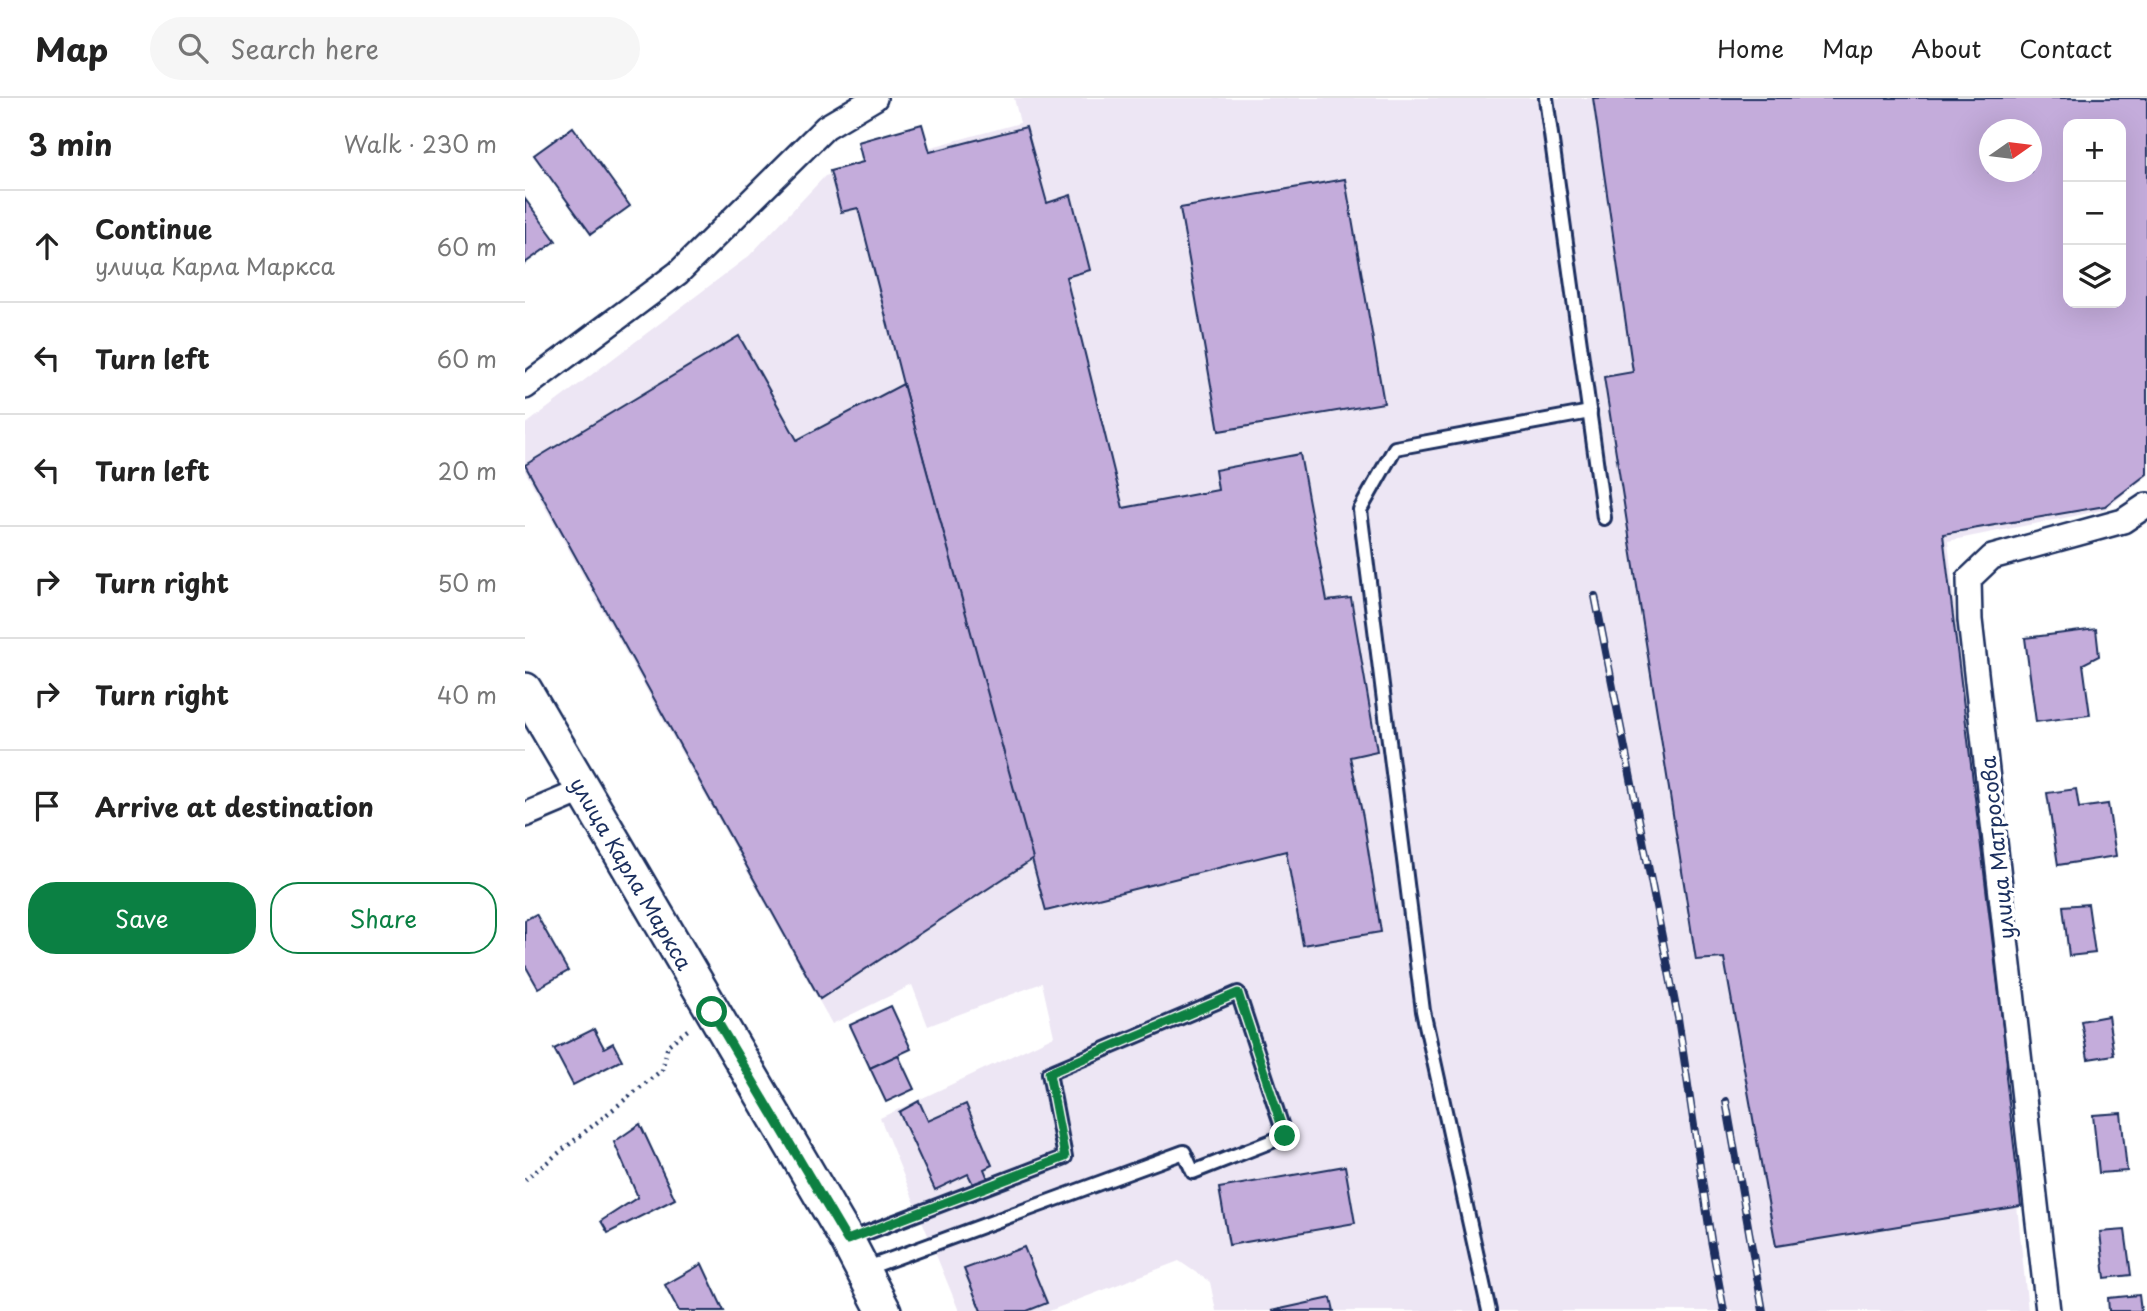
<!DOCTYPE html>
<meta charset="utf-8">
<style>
:root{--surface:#fff;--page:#f6f6f6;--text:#222;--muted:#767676;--line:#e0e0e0;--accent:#0b8043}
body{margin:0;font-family:"Playpen Sans",sans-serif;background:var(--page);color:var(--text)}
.controls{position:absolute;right:21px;top:21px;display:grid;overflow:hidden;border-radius:14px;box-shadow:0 7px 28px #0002}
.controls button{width:63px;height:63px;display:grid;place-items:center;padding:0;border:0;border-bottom:2px solid var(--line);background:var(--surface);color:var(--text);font:35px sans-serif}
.compass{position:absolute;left:1454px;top:21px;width:63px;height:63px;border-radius:50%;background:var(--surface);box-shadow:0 7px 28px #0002;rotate:76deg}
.stop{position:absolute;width:21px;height:21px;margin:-16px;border:5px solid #0b8043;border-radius:50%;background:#fff}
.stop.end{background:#0b8043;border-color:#fff;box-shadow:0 2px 7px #0008}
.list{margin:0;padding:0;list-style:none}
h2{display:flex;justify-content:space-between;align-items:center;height:91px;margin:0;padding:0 28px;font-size:30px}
h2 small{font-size:23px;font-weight:400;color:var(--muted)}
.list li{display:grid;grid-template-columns:46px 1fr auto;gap:21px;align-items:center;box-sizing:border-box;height:112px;padding:0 28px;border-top:2px solid var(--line)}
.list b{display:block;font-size:26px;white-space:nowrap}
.list p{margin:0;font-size:23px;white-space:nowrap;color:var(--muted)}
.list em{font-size:23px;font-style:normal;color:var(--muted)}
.actions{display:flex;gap:14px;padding:21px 28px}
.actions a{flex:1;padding:16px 0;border:2px solid var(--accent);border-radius:28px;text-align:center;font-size:24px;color:var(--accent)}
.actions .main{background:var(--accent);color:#fff}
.icon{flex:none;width:38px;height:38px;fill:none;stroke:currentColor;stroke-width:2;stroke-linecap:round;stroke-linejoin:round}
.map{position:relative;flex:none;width:1622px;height:1213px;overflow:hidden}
header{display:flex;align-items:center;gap:42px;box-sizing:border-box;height:98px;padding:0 35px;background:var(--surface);border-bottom:2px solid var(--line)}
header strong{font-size:33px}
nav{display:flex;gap:38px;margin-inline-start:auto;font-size:24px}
.search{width:490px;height:63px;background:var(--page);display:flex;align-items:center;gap:18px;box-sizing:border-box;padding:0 24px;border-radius:38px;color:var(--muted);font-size:26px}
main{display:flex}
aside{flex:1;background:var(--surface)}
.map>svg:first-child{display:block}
</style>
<header>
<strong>Map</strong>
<div class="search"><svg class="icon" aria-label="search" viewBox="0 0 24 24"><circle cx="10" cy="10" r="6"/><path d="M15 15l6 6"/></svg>Search here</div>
<nav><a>Home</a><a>Map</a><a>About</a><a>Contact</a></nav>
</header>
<main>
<aside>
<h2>3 min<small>Walk · 230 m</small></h2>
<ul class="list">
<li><svg class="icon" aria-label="ahead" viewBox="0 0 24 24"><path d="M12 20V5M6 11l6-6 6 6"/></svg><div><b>Continue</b><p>улица Карла Маркса</p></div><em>60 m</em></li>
<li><svg class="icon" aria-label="left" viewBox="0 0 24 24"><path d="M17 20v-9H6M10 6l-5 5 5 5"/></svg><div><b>Turn left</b></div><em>60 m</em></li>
<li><svg class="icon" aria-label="left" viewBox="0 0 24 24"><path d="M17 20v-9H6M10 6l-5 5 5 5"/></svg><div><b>Turn left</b></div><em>20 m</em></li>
<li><svg class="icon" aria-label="right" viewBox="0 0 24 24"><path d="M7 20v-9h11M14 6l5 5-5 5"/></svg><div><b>Turn right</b></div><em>50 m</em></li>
<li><svg class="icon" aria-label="right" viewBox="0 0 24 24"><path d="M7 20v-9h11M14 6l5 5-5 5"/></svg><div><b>Turn right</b></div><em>40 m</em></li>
<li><svg class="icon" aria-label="arrive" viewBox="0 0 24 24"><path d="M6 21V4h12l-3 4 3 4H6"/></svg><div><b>Arrive at destination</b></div></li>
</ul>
<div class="actions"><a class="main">Save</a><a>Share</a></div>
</aside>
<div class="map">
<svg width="1622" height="1213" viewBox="0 0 1622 1213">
<rect width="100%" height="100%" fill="#fff"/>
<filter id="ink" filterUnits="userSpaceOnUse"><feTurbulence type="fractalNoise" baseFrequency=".0143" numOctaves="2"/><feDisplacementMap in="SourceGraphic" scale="14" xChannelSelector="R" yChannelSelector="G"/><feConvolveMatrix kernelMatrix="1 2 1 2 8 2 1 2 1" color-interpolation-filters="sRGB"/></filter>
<g filter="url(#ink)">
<path fill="#ede6f4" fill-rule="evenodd" d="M489 0H1622V378L1579 412 1423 443 1503 1213H691L685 1184 654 1163 524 1213H434L355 1020 529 938 517 885 403 928 387 887 307 926 0 373V327L224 158 300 78 495 25ZM1543 26H1596V205H1543ZM1464 32H1506V74H1464Z"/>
<g fill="#c4acdb" stroke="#1b2f5e" stroke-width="2" fill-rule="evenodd">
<path d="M1068 0H1622V376L1580 408 1418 436 1482 963 1481 979 1496 1108 1251 1148 1199 860 1171 862 1079 279 1108 274ZM1543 26H1596V205H1543ZM1464 32H1506V74H1464Z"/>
<polygon points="397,26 405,54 501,29 522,105 546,97 565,172 541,179 598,410 693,392 690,372 775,356 802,503 826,500 852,653 825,659 838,719 856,834 778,847 761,753 521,813 378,286 333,110 316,114 305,73 338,64 333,44"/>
<polygon points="48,29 105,108 66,136 9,57"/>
<polygon points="820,81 859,305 694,333 655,110"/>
<polygon points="0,101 31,143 0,165"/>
<polygon points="214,238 272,342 378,286 508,761 295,901 0,367"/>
<polygon points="1571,531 1574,558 1558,566 1565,617 1511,624 1500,540"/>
<polygon points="1551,691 1554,710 1583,706 1591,758 1533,767 1522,695"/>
<polygon points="1563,806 1570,855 1544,858 1538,808"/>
<polygon points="11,816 43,873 13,890 0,867 0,822"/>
<polygon points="366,908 386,951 345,970 325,927"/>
<polygon points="1583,918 1589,957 1563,961 1556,923"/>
<polygon points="69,931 79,950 88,945 97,962 48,987 29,951"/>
<polygon points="373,957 389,991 361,1004 345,970"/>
<polygon points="394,1003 403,1023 441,1006 467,1067 459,1071 463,1081 448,1086 443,1076 410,1092 374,1014"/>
<polygon points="1596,1015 1602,1073 1574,1075 1568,1017"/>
<polygon points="115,1026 150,1101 83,1135 76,1123 113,1099 89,1044"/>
<polygon points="820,1068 830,1125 704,1147 694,1090"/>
<polygon points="1600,1132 1606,1177 1580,1180 1575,1134"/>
<polygon points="499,1149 522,1205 502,1213 456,1213 439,1171"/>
<polygon points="177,1166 199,1213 154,1213 140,1187"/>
<polygon points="1614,1197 1616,1213 1584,1213 1583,1200"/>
<polygon points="806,1200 809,1213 746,1213"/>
</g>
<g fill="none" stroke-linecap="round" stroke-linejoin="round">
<g stroke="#1b2f5e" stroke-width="18">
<g id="service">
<polyline points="1021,0 1079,420"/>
<polyline points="323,1142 540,1059 524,975 713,895 760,1038 668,1074 659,1054 337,1172"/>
<polyline points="964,1213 898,913 835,412 870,350 1065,314"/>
</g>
</g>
<g stroke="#1b2f5e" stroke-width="28">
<g id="minor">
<polyline points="0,289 153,175 301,29 350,0"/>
<polyline points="0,717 59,692"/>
<polyline points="1523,1213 1445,522 1444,481 1467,459 1598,423 1622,407"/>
</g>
</g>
<g stroke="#1b2f5e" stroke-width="38">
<g id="secondary">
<path id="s1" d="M0 592 322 1142 359 1213"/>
</g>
</g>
<polyline stroke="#1b2f5e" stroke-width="4.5" stroke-dasharray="2 5" stroke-linecap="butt" points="0,1082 137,972 143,947 164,931"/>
<use href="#service" stroke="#fff" stroke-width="12"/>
<use href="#minor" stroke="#fff" stroke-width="23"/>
<use href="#secondary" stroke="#fff" stroke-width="33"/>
<g stroke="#1b2f5e" stroke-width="8">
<g id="rail">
<polyline points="1070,498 1153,920 1186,1142 1199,1213"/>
<polyline points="1201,1003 1238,1213"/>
</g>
</g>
<use href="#rail" stroke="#fff" stroke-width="5" stroke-dasharray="16" stroke-linecap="butt"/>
</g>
</g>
<g fill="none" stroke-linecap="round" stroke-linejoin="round" filter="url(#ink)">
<polyline stroke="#0b8043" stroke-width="9" points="187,914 322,1142 540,1059 524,975 713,895 760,1038"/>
</g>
<g text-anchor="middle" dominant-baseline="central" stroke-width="7" stroke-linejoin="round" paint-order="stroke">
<g font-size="21" fill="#1b2f5e" stroke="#fff">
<text transform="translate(1471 750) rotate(-96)">улица Матросова</text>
<text stroke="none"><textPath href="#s1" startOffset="212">улица Карла Маркса</textPath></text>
</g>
</g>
</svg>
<div class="controls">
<button>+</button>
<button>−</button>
<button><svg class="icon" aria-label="layers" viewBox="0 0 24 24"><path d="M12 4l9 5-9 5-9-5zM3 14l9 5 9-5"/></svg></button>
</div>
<svg class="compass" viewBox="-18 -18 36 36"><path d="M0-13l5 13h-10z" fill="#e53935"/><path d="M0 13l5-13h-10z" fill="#767676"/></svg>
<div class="stop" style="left:187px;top:914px"></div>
<div class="stop end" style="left:760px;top:1038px"></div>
</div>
</main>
